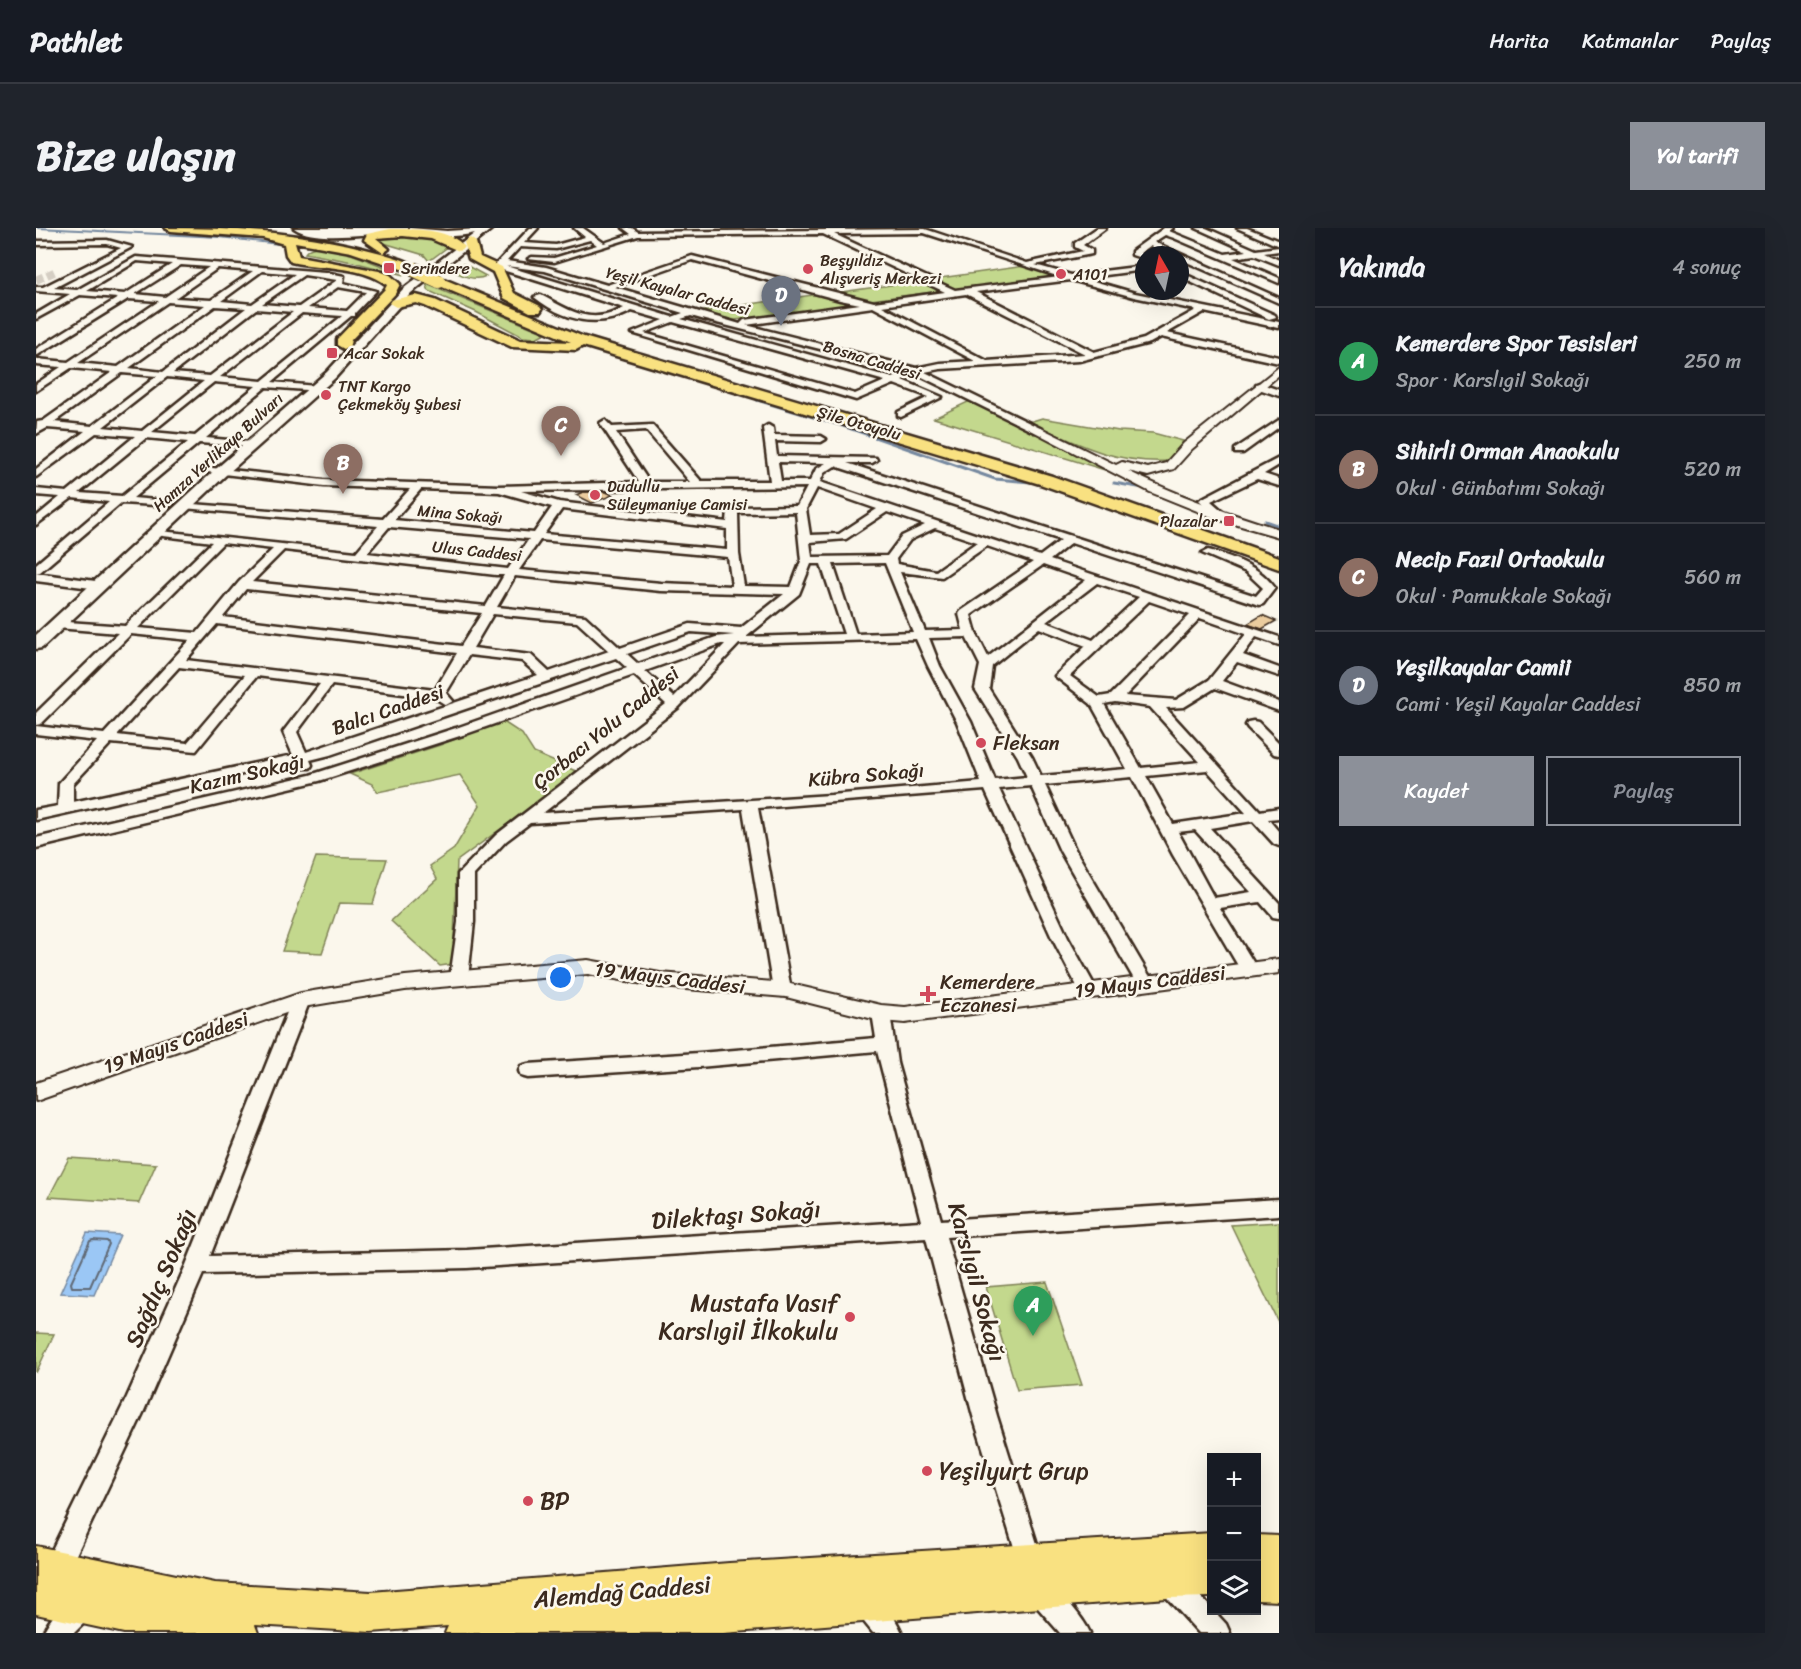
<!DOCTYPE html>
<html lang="tr">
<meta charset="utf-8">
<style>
:root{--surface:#171b24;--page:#20242c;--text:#f1f3f6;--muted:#9ea1a6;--line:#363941;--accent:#8c9099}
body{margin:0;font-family:Sriracha,sans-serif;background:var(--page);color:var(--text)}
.controls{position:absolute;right:18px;bottom:18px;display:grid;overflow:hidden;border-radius:0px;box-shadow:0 6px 24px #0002}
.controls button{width:54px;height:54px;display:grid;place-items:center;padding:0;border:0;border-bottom:2px solid var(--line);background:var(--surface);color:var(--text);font:30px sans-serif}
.compass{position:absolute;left:1099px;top:18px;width:54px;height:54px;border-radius:50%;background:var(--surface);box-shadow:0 6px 24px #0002;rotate:351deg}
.you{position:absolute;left:525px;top:750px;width:21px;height:21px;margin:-15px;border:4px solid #fff;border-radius:50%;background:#1a73e8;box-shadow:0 0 0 9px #1a73e833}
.badge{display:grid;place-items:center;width:39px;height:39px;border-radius:50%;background:var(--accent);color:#fff;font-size:20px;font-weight:700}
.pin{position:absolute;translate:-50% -50px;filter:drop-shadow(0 2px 3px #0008)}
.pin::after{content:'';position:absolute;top:32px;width:21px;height:18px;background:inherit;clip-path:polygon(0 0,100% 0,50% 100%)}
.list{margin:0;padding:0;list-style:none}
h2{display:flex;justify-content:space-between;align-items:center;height:78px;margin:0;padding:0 24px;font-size:26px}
h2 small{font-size:20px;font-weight:400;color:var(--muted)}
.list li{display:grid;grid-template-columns:39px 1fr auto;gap:18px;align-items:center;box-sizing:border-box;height:108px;padding:0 24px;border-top:2px solid var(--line)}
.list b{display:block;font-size:22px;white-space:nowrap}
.list p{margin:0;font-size:20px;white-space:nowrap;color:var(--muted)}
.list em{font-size:20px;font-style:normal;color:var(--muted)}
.actions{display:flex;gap:12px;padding:18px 24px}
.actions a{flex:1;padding:14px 0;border:2px solid var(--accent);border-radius:0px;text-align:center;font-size:21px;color:var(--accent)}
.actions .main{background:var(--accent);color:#fff}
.icon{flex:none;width:33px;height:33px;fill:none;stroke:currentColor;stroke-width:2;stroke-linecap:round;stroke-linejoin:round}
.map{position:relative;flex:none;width:1243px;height:1405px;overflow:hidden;border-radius:0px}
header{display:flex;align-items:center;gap:36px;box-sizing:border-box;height:84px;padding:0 30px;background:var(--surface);border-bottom:2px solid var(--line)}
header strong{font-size:28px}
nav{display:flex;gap:33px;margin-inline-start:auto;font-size:21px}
.intro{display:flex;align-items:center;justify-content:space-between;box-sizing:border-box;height:144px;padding:0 36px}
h1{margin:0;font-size:42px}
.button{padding:15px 27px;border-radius:0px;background:var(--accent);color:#fff;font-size:21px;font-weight:700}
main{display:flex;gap:36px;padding:0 36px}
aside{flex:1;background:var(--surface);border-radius:0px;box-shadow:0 6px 24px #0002}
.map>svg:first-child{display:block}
</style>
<header>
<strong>Pathlet</strong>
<nav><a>Harita</a><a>Katmanlar</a><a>Paylaş</a></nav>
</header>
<div class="intro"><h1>Bize ulaşın</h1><a class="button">Yol tarifi</a></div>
<main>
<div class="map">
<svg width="1243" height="1405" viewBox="0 0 1243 1405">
<rect width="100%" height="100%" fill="#fbf7ec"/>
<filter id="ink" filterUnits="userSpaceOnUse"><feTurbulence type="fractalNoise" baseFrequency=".0167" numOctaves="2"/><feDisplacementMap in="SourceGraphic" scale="12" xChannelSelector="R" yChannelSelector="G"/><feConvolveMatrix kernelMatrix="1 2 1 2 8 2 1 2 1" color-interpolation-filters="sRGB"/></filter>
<g filter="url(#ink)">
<g fill="#c3d88d" stroke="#7f8156" stroke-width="1.5">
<polygon points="346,6 401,9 413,18 393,33 388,27 341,13 338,9"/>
<path d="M293 19C319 26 343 37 368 47L317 34 269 25C274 18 285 19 293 19Z"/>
<path d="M421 36H428L450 48C437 55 422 45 409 39Z"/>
<polygon points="989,38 1021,48 827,73 798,65"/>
<polygon points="390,56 509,105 500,110 487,109 440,84 393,63"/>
<polygon points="783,66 822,76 699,92 661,84"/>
<polygon points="936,172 1082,246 898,190"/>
<path d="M1006 190 1083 203 1117 205 1147 213 1137 231 1132 233C1078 236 1040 215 993 194Z"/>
<polygon points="466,493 486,506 498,525 542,544 421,633 417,736 404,738 355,693 401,651 394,638 418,621 444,577 424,547 342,564 336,556 314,546 404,517"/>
<polygon points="280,629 351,631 337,676 303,675 286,725 246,723"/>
<polygon points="33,930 120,936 103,975 13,969"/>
<polygon points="1243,994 1243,1096 1195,997"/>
<polygon points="1011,1054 1046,1157 981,1162 950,1059"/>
<polygon points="0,1105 18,1106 0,1145"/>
</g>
<polygon fill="#9bc7f5" stroke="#75889f" stroke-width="1.5" points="51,1005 84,1007 58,1067 24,1065"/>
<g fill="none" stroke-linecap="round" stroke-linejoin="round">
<polygon stroke="#616974" stroke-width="2" points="57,1012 71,1013 73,1016 54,1059 36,1059 35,1055 54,1013"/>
<polyline stroke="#75889f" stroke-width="2" points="2,0 184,9 251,17"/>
<g stroke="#75889f" stroke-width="3">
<polyline points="721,172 807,198 959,251 1007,255"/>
<polyline points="1078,255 1108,260"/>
<polyline points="1229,293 1243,298"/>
</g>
</g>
<g fill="#ebcc9e" stroke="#3b2a1e" stroke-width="1.5">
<polygon points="547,264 570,264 577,267 556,275 540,267"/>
<polygon points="1226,387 1240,393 1226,401 1211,396"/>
</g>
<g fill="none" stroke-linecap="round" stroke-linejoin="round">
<polyline stroke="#d5cec3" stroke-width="8" stroke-dasharray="8 4" stroke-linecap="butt" points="0,52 20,43"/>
<g stroke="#3b2a1e" stroke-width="5">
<g id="minor">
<path d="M494 0H502L488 15 520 17 549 9 538 0H547L568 15 595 6 587 0H596L602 4 889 1 991 35 1047 23 1039 19V15L1061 0H1070L1047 17 1056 22V26L999 37 1035 47 1108 38V42L1047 50 1099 65 1243 94V100L1168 84 1131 105 1243 129V135L1125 109 1114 115 1043 133 904 141 889 144 1004 200V204H998L880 146 866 152 906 169 865 189 862 188V184L893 169 858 156 820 172 596 105 628 92 596 83C562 101 528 93 498 69L505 67C535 83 554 98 588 80L460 40V36ZM888 5 1024 49 919 62 798 6ZM787 6 909 64 838 74 656 28 571 57 510 39 471 33 484 19 520 21 554 12 561 17 518 30 496 29 492 31 518 34 602 8ZM656 32 804 72 824 76 708 92 704 96 579 59ZM470 38 509 43 647 85 636 89ZM1035 52 1098 69 1160 82 1108 111 1058 124 940 64ZM930 66 1049 126 951 133 846 78ZM837 79 939 133 904 135 880 140 710 97ZM655 88 669 92 871 143 857 150 645 91ZM637 94 849 153 819 166 608 105Z"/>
<polygon points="1128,0 1137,0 1133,3 1189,26 1211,23 1160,0 1170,0 1220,22 1243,19 1243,23 1228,25 1243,32 1243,37 1218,27 1197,30 1243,50 1243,55 1138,10 1129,7 1118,14 1243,70 1243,75 1144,31 1144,27 1136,27 1114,18 1104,25 1110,27 1108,31 1096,27 1096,23"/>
<polygon points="1201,0 1211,0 1243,13 1243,18"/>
<path d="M71 12 96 19 18 60 41 62 100 29 289 44 308 48 307 55 340 63 319 85V88H315L236 154 280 158 283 159V163L230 159 170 210 215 214 219 215V219L163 215 97 270 132 273 137 276 136 278 85 275 4 344 0 345 67 354V360L63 361 0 353V336L73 274 36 270 0 297V289L24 269 0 267V261L31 264 99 208 60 205 0 249V241L49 203 11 200 0 206 1 194 7 193 76 144 35 140 0 163V156L25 139 0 137V131L32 134 123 73 92 71 0 128V121L82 70 44 67 0 91V86L34 66 0 63V59H7L85 20 71 16 0 17V13ZM101 33 136 36 89 66 51 63ZM145 37 173 39 129 69 99 66ZM182 40 217 43 175 72 139 70ZM226 43 259 46 216 76 185 73ZM268 47 301 52 263 79 226 76ZM302 59 330 64 311 83 272 80ZM132 74 169 77 82 139 42 135ZM179 78 210 80 127 144 93 140ZM220 81 257 84 174 148 137 145ZM266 85 306 88 226 153 184 149ZM86 145 121 148 56 198 18 194ZM131 149 168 153 106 203 67 199ZM178 154 220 158 159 208 116 204ZM110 210 152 214 86 268 43 265Z"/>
<polygon points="1144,44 1239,87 1240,89 1233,91 1144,49"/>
<polygon points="1223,155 1243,162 1243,168 1220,160 1220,156"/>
<path d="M569 192 576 199 616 197 665 253H734L727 200 732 197 737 200 738 207 785 208 790 211 785 214 739 213 741 228 840 230 841 232 836 235H811L1220 368 1227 360 1210 344 1166 325 1172 322 1176 323C1201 331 1223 338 1239 360L1227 376 1223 377 1035 315 1014 332 1243 409V417L1220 409 1207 427 1243 440V448L1201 434 1186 453 1243 474V483L1179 460 1148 479 1130 480 1224 583 1243 580V590L1232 591 1243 604V618L1238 616 1217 593 1174 600 1243 675V690L1237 689 1224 674 1184 680 1222 742 1219 746H1207L1137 627 1096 549 1009 557 1040 623 1117 754 1114 758H1102L1024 623 995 558 963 561 1032 710 1061 762 1058 766 1052 768 1046 766 1043 762 1016 710 949 562 722 580 755 762 752 766 746 768 740 766 737 762 707 581 494 595 470 613 438 647V694L432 750 429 754H417L414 750 422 694V646L460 607 630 476 598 447 430 506 283 553 0 620V610L274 547 420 500 591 440 580 430 294 527 274 532 276 537 274 540H264L261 534 0 592V582L22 578 23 555 61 513 0 506V498L68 506 154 412 95 406 5 496 0 497V485L82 405 21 400 15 396 17 393 89 398 176 314 119 307 113 304 115 302 320 324 342 298 148 280 144 279V275L347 291 374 261 288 258 171 244 167 243V239L288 252 463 258 603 254 564 195ZM610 202 654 254H613L580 204ZM742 234 790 235 780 241 774 253H745ZM799 238 1025 312 1004 328 784 254 788 245ZM771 259 761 278 697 279 692 282 691 294 523 274 485 263ZM781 260 841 281 803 306 774 307 770 281ZM385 261 463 264 516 279 498 305 358 292ZM526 281 691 301V322L508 306ZM760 284 765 333 755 359 708 358 703 326 702 285ZM851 284 889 297 866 308 851 328 776 329 774 314 810 311ZM353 299 493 311 472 341 331 325ZM899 300 941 314 900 343 861 336 860 331 874 312ZM504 312 692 329 696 358 625 355 483 342ZM187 315 237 321 203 354 161 405 102 400ZM951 318 997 334 925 383 923 386 927 402 889 403 864 344 906 349ZM248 322 460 347H468L450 378 216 354ZM849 335 877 404 820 406 797 336ZM775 336H785L808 406 710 409 763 366ZM1007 337 1050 352 952 429 940 405 935 387ZM479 348 625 363 748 366 705 400 654 396 584 420 549 388 461 379ZM1061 355 1103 369 1057 412 1010 394ZM210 361 446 385 425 418 187 389ZM1113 373 1154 387 1075 467 1063 469 1034 448ZM457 386 541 394 573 423 513 444 495 427 437 420ZM1164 390 1210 406 1173 452 1140 472 1089 468ZM181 396 421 425 399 462 150 432ZM1003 400 1050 418 1019 448 1055 476 1091 541 1005 548 996 529 953 461 956 438ZM655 404 698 407 680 409 602 436 591 426ZM930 409 944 437 939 461 982 529 991 549 959 552 935 494 904 438 893 410ZM880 411 892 438 921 494 945 554 795 567 507 585 643 479 703 416ZM685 416H689L638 469 609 443ZM433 427 486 433 502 447 270 524 261 504 296 457 399 470 410 477 417 473 410 465ZM143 439 209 447 151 515 81 507ZM221 448 284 456 247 504 257 527 37 574V556L75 515 160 523ZM1079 474 1114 479 1164 534 1105 540 1068 476ZM1171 542 1210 585 1137 596 1110 548ZM1159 602 1215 664 1178 670 1142 604Z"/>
<polygon points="1243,192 1243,199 1207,225 1199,225 1199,221"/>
<polygon points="1243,230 1243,237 1228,246 1243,251 1243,258 1221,251 1175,273 1190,286 1190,290 1182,290 1163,272"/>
<polygon points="1217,493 1222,494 1243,515 1243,527 1238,526 1212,500 1210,497 1212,494"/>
<polygon points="265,766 271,768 274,772 174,1028 431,1022 885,993 841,823 663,839 492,850 485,848 483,843 485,838 492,836 663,825 840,810 836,785 839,780 845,779 851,780 854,785 861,835 905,992 1243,971 1243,987 910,1009 961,1188 1007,1335 1004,1344 995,1347 986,1344 983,1335 937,1188 890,1010 431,1040 167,1046 107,1185 29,1350 20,1354 11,1350 7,1341 11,1332 91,1169 150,1037 256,772 259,768"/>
<polygon points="1133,1340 1142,1344 1190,1396 1194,1405 1163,1405 1124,1362 1120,1353 1124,1344"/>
<path d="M1004 1350C1020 1357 1047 1389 1054 1405H1024L995 1372 991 1363 995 1354Z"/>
<path d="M829 1362C845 1369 859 1389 866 1405H837L820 1384 816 1375 820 1366Z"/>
<path d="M47 1365 56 1369 60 1378 56 1387 38 1405H7C14 1389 31 1372 47 1365Z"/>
</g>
</g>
<g stroke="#3b2a1e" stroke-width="4">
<g id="tertiary">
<path d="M1243 139V147L1156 221 1138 241 1112 248 1092 243C1140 267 1191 285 1243 301V309L1181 291 1114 264 995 202 997 200H1005L1080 237 1086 234 1112 240 1130 235 1148 215Z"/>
<polygon points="1243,731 1243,745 869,795 845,793 750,769 624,759 552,746 369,762 267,779 0,873 0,855 265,765 369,748 552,732 624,745 750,755 845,777 869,779"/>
</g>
</g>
<g stroke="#3b2a1e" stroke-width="5">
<path id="secondary" d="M258 0H374L411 3 457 0 375 65 299 150 191 246 6 420 0 421V407L181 240 291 144 367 61 439 5C411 12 383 5 355 5 330 5 279 15 258 0Z"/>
</g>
<g stroke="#3b2a1e" stroke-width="4">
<g id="primary">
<polygon points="1176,1305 1176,1369 1131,1370 687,1405 409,1405 412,1398 335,1404 219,1397 222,1405 88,1405 0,1386 0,1318 179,1355 335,1364 693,1335"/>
<polygon points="1220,1307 1243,1308 1243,1373 1220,1372"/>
</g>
</g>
<g stroke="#3b2a1e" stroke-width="5">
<g id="trunk">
<path d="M129 0C203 0 274 5 345 25 357 29 375 33 383 41L377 45 315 24 259 14 263 28 343 43 354 47 364 56 359 66 315 112 313 120 308 121 301 117V111L349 61 351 57C325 37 285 41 255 34L250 27 248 16 227 10 135 3Z"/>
<path d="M354 1C377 1 413 0 429 19L423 23 395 11 367 8 340 10 353 21 347 25 328 12 331 6Z"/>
<polygon points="434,10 440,14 444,29 466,39 478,65 504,78 506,81 504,84 494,84 468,70 457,44 433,31 428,14"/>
<polygon points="403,49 548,109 1016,248 1243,329 1243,341 1004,256 547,118 540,122 476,119 389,78 380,75 360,79 353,75 355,72 380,67 399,72 484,112 535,114 399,56 397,53"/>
</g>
</g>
<use href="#minor" fill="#fbf7ec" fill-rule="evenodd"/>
<use href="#tertiary" fill="#fbf7ec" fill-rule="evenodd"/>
<use href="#secondary" fill="#fbf7ec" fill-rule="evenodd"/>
<use href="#primary" fill="#f9e181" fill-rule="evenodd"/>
<use href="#trunk" fill="#f9e181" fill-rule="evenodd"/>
<g stroke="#3b2a1e" stroke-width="16" stroke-linecap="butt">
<polyline id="trunk-bridge" points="377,41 403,53"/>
</g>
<use href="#trunk-bridge" stroke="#f9e181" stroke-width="14"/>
</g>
</g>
<g fill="#d1495b" stroke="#fbf7ec" stroke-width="2">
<rect x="347" y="34" width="12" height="12" rx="3"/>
<circle cx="772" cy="41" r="6"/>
<circle cx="1025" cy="46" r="6"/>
<rect x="290" y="119" width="12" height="12" rx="3"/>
<circle cx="290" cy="167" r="6"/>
<circle cx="559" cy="267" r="6"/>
<rect x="1187" y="287" width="12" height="12" rx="3"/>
<circle cx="945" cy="515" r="6"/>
<path d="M889 757h6v6h6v6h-6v6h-6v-6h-6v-6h6z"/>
<circle cx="814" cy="1089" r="6"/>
<circle cx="891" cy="1243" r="6"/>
<circle cx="492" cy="1273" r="6"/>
</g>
<g text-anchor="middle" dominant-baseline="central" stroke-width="5" stroke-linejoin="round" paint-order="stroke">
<g font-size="16" fill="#3b2a1e" stroke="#fbf7ec" text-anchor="start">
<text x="784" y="32">Beşyıldız<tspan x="784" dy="18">Alışveriş Merkezi</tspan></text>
<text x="365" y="40">Serindere</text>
<text x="1037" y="46">A101</text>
<text x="308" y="125">Acar Sokak</text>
<text x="302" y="158">TNT Kargo<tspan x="302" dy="18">Çekmeköy Şubesi</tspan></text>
<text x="571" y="258">Dudullu<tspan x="571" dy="18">Süleymaniye Camisi</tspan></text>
<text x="1181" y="293" text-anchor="end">Plazalar</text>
</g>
<g font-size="16" fill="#3b2a1e" stroke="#fbf7ec">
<text transform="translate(642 63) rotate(15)">Yeşil Kayalar Caddesi</text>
<text transform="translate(836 132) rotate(17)">Bosna Caddesi</text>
<text transform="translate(823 195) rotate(16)">Şile Otoyolu</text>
<text transform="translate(182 224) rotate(-42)">Hamza Yerlikaya Bulvarı</text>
<text transform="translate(424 286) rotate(5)">Mina Sokağı</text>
<text transform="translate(441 323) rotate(6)">Ulus Caddesi</text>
</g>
<g font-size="20" fill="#3b2a1e" stroke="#fbf7ec">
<text transform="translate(352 482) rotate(-19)">Balcı Caddesi</text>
<text transform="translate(570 500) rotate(-39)">Çorbacı Yolu Caddesi</text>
<text transform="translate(211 546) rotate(-13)">Kazım Sokağı</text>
<text transform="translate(830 547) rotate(-5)">Kübra Sokağı</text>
<text transform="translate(634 750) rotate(7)">19 Mayıs Caddesi</text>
<text transform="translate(1114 754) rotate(-7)">19 Mayıs Caddesi</text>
<text transform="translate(140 815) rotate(-19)">19 Mayıs Caddesi</text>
</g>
<g font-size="20" fill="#3b2a1e" stroke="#fbf7ec" text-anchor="start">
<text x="957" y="515">Fleksan</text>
<text x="904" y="754">Kemerdere<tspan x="904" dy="23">Eczanesi</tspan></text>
</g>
<g font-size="24" fill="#3b2a1e" stroke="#fbf7ec">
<text transform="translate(700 987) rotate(-4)">Dilektaşı Sokağı</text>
<text transform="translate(125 1050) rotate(-67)">Sağdıç Sokağı</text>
<text transform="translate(941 1054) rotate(75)">Karslıgil Sokağı</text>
<text transform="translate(586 1364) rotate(-5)">Alemdağ Caddesi</text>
</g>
<g font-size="24" fill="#3b2a1e" stroke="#fbf7ec" text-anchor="start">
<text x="802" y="1075" text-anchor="end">Mustafa Vasıf<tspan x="802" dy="28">Karslıgil İlkokulu</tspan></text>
<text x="903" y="1243">Yeşilyurt Grup</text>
<text x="504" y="1273">BP</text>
</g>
</g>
</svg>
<div class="controls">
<button>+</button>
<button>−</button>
<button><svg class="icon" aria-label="layers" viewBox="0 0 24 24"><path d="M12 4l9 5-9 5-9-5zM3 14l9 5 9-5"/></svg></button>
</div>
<svg class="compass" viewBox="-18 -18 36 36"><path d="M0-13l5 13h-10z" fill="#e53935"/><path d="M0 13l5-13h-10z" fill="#9ea1a6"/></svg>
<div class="you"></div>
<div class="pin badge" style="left:997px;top:1108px;background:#2e9e5b">A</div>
<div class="pin badge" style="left:307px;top:266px;background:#8d6e63">B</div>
<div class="pin badge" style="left:525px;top:228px;background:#8d6e63">C</div>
<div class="pin badge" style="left:745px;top:98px;background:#6b7280">D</div>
</div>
<aside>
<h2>Yakında<small>4 sonuç</small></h2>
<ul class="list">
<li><span class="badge" style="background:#2e9e5b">A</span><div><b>Kemerdere Spor Tesisleri</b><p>Spor · Karslıgil Sokağı</p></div><em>250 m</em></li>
<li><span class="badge" style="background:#8d6e63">B</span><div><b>Sihirli Orman Anaokulu</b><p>Okul · Günbatımı Sokağı</p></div><em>520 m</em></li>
<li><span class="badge" style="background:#8d6e63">C</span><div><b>Necip Fazıl Ortaokulu</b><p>Okul · Pamukkale Sokağı</p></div><em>560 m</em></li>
<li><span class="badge" style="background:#6b7280">D</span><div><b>Yeşilkayalar Camii</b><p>Cami · Yeşil Kayalar Caddesi</p></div><em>850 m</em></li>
</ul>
<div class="actions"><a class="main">Kaydet</a><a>Paylaş</a></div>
</aside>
</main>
